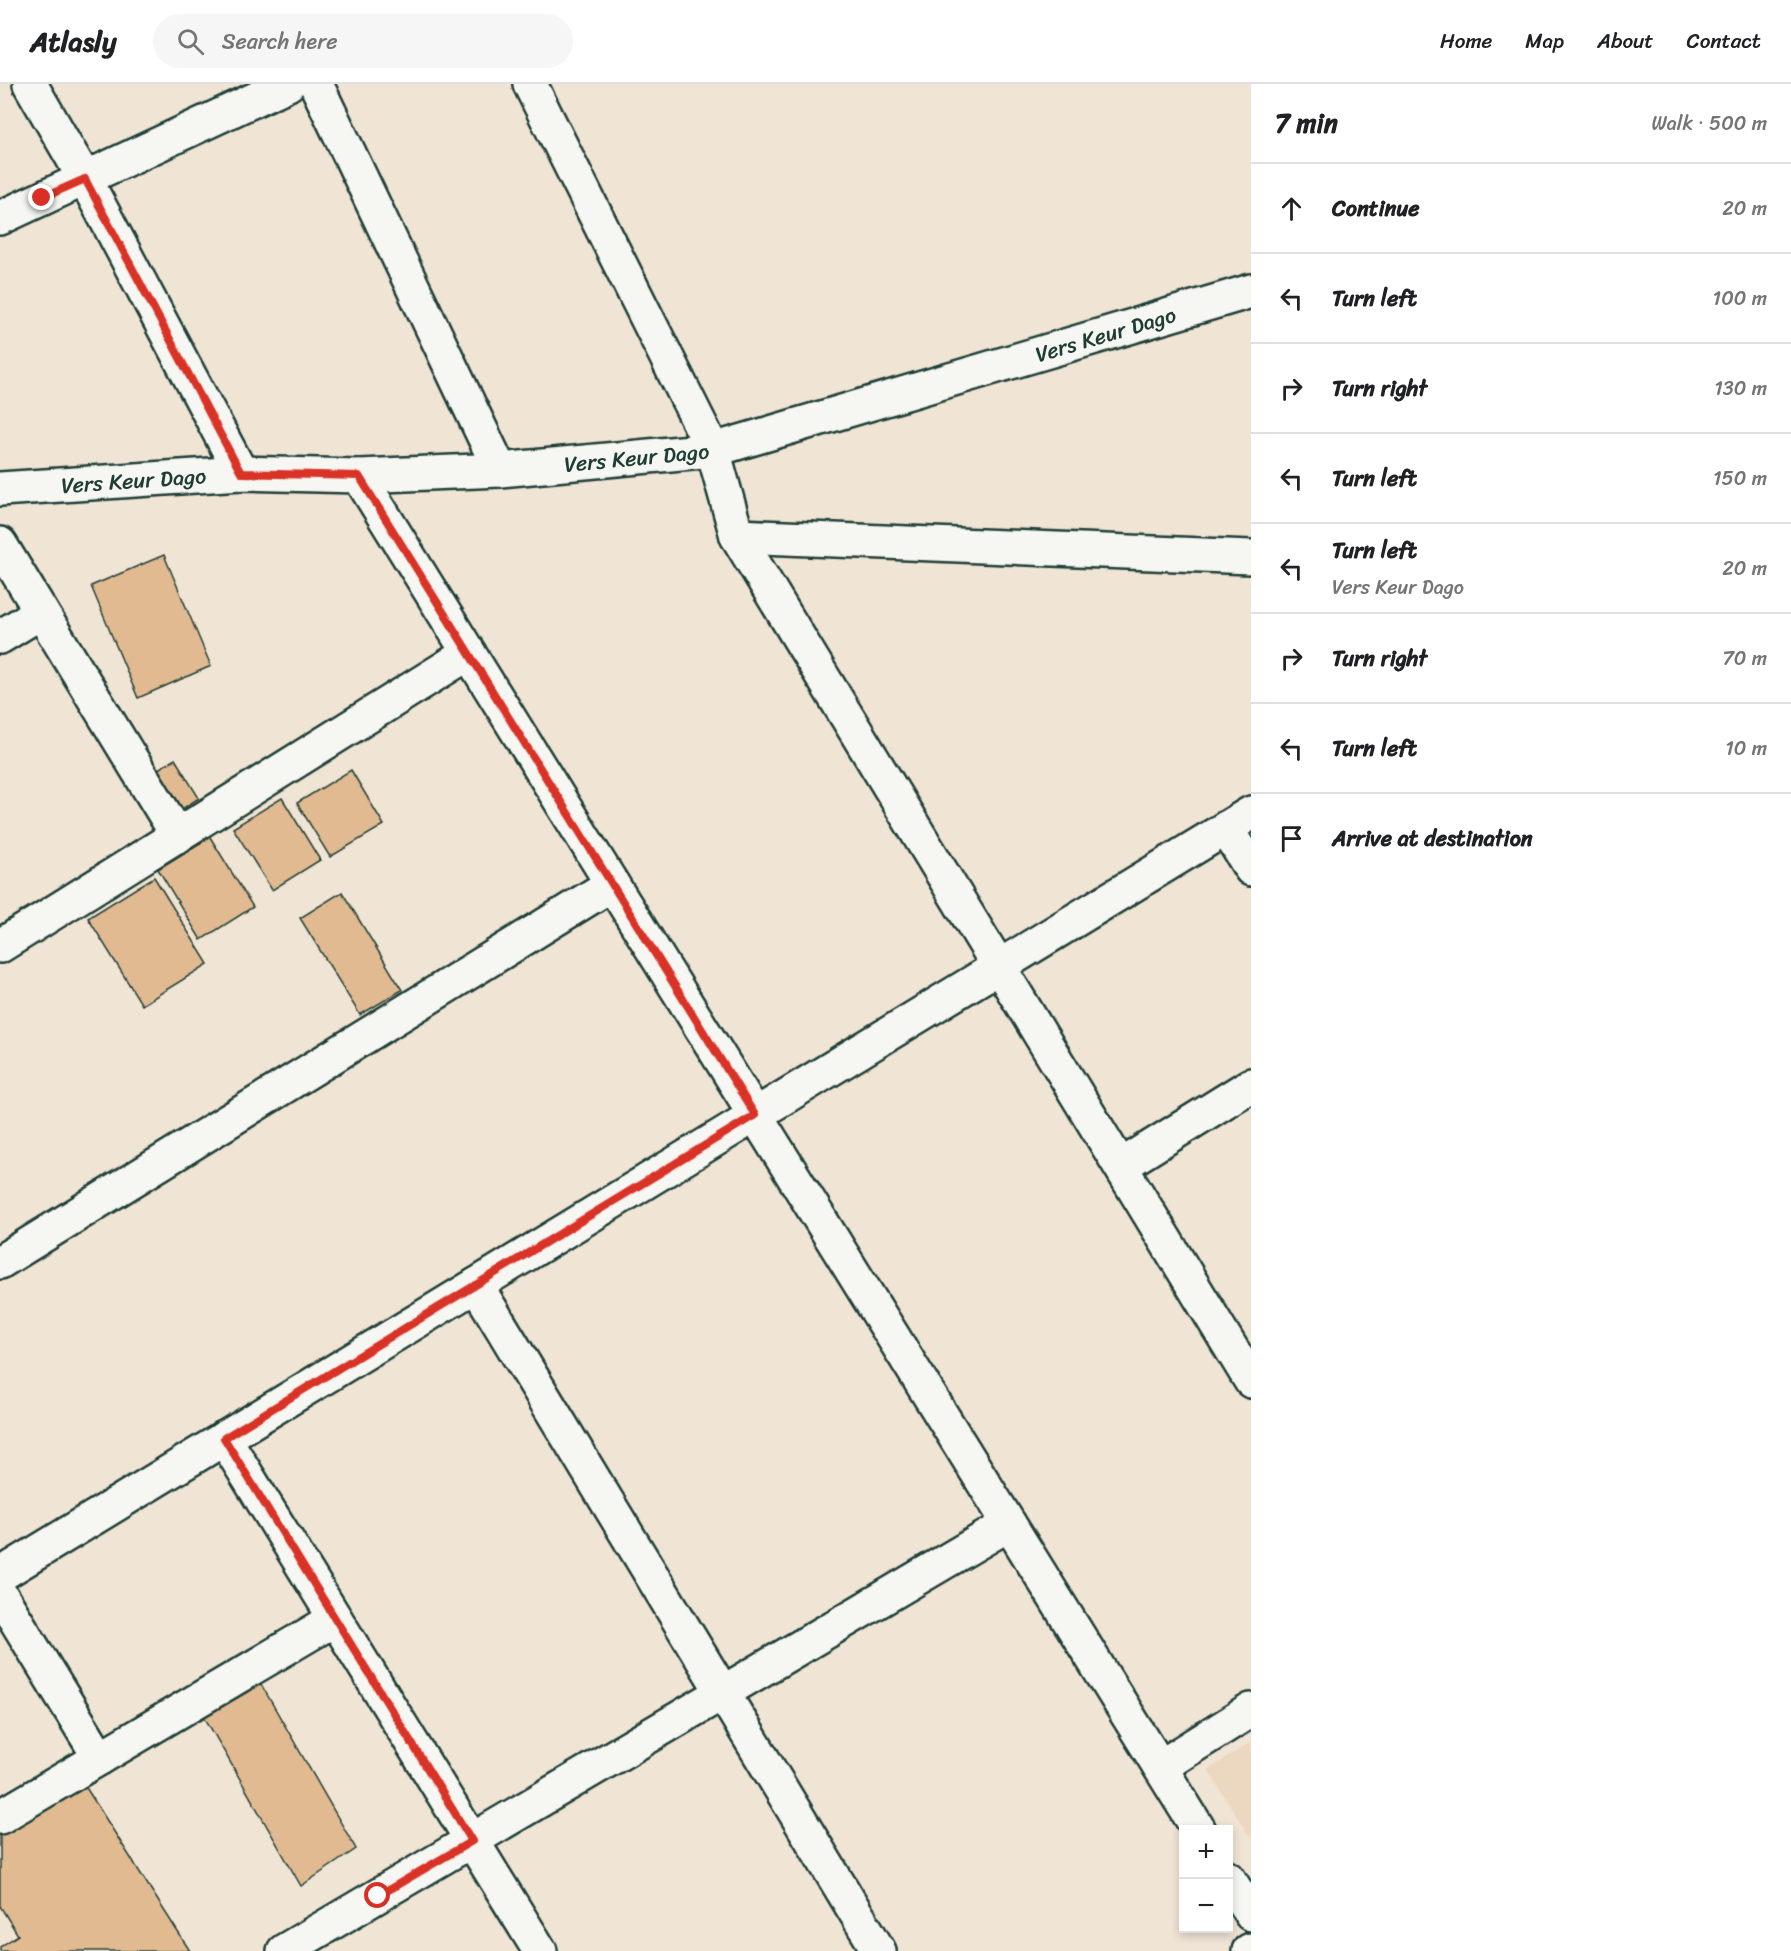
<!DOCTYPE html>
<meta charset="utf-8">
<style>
:root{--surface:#fff;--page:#f6f6f6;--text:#202124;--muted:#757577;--line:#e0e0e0}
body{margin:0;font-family:Sriracha,sans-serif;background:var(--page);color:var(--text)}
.controls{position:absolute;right:18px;bottom:18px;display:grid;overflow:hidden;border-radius:0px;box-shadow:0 3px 9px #0003}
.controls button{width:54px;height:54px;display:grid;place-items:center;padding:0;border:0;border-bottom:2px solid var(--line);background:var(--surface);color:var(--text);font:30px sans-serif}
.stop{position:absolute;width:18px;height:18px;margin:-14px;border:4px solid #d93025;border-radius:50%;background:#fff}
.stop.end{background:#d93025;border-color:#fff;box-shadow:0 2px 6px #0008}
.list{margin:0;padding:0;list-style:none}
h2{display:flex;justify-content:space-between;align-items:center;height:78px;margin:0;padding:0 24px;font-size:26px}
h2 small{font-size:20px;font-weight:400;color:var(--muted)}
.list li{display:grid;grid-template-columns:39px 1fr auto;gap:18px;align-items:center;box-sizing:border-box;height:90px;padding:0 24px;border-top:2px solid var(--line)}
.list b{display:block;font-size:22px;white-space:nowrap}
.list p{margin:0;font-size:20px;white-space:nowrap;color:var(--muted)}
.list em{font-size:20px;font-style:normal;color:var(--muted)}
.icon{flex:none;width:33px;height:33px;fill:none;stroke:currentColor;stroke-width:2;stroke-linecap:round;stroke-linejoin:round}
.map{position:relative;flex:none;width:1251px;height:1867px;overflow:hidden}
header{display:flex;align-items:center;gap:36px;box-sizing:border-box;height:84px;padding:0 30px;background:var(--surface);border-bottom:2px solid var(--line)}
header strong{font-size:28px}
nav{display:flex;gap:33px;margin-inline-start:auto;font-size:21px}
.search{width:420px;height:54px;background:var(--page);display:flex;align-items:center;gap:15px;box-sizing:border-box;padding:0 21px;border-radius:33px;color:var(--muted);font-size:22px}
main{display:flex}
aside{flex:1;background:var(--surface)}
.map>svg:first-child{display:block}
</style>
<header>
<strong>Atlasly</strong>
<div class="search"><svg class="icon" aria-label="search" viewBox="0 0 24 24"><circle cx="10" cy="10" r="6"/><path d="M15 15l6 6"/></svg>Search here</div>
<nav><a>Home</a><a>Map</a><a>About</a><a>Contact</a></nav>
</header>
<main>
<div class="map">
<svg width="1251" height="1867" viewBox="0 0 1251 1867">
<rect width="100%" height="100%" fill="#f0e4d5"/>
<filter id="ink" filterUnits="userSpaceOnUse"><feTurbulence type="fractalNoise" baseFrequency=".0167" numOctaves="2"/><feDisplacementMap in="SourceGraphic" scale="12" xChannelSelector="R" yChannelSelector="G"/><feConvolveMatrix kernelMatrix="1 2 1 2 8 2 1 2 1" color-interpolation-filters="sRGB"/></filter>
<g filter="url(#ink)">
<polygon fill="#ecd7c1" points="1251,1658 1251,1755 1208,1686"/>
<g fill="#e1ba91" stroke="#1f3d34" stroke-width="1.5">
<polygon points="164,471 211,582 138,614 91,502"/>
<polygon points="175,675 199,714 173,731 148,691"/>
<polygon points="351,686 384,741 330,773 297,719"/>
<polygon points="282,714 320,776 272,806 233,744"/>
<polygon points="210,753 253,823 201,856 158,785"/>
<polygon points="154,793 208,880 142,921 88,834"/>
<polygon points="342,808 402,906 360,931 300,834"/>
<polygon points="254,1588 356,1765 301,1802 197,1620"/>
<polygon points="78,1691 190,1867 0,1867 0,1863 18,1851 0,1822 0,1739"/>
</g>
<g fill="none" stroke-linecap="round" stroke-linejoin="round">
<g stroke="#1f3d34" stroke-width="38">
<g id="minor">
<polyline points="30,0 85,95 241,389"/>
<polyline points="316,0 500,386"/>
<polyline points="530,0 713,366 737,452 1251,1297"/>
<polyline points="0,134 288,0"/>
<polyline points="359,392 1199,1746"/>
<path id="s1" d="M0 405 241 389 359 392 500 386 713 366 1251 207"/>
<polyline points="737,452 1251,473"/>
<polyline points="0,460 178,752"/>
<polyline points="0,553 41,528"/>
<polyline points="1226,744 1251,785"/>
<polyline points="0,862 469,569"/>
<polyline points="1121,1082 1251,1001"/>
<polyline points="0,1178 612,800"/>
<polyline points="476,1201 879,1867"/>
<polyline points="224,1354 540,1867"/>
<polyline points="0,1491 1251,729"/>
<polyline points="0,1510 100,1674"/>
<polyline points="1160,1683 1251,1626"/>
<polyline points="0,1733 335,1535"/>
<polyline points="1228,1794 1251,1830"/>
<polyline points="284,1867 1009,1440"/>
<polyline points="1249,1867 1251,1866"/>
</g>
</g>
<use href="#minor" stroke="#f6f6f2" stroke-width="33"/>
</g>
</g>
<g fill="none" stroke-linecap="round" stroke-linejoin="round" filter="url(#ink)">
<polyline stroke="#d93025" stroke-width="8" points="42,114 85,95 241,389 359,392 755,1031 224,1354 472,1757 378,1812"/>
</g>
<g text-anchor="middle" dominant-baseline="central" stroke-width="5" stroke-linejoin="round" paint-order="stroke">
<g font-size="22" fill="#1f3d34" stroke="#f6f6f2">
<text stroke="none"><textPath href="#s1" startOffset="1124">Vers Keur Dago</textPath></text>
<text stroke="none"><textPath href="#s1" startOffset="638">Vers Keur Dago</textPath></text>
<text stroke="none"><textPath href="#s1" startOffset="134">Vers Keur Dago</textPath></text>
</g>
</g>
</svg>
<div class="controls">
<button>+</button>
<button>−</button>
</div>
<div class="stop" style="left:378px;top:1812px"></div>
<div class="stop end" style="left:42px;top:114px"></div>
</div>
<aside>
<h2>7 min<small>Walk · 500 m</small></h2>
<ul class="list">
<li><svg class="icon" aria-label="ahead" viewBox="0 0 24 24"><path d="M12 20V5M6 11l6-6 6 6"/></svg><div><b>Continue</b></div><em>20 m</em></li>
<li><svg class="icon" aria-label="left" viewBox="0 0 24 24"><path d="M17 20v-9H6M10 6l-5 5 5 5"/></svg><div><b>Turn left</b></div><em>100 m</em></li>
<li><svg class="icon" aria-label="right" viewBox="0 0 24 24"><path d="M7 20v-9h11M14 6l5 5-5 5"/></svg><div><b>Turn right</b></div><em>130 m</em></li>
<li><svg class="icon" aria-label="left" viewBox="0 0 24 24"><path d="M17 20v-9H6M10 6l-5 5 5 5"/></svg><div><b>Turn left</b></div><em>150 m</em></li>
<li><svg class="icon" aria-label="left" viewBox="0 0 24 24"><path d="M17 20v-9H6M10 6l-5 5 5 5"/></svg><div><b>Turn left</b><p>Vers Keur Dago</p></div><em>20 m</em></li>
<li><svg class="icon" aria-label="right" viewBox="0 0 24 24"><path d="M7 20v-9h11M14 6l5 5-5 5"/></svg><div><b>Turn right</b></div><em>70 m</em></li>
<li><svg class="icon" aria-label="left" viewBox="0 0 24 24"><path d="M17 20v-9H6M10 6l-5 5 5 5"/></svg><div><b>Turn left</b></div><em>10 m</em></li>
<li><svg class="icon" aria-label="arrive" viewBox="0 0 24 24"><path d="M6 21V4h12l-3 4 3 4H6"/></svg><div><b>Arrive at destination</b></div></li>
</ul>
</aside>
</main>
